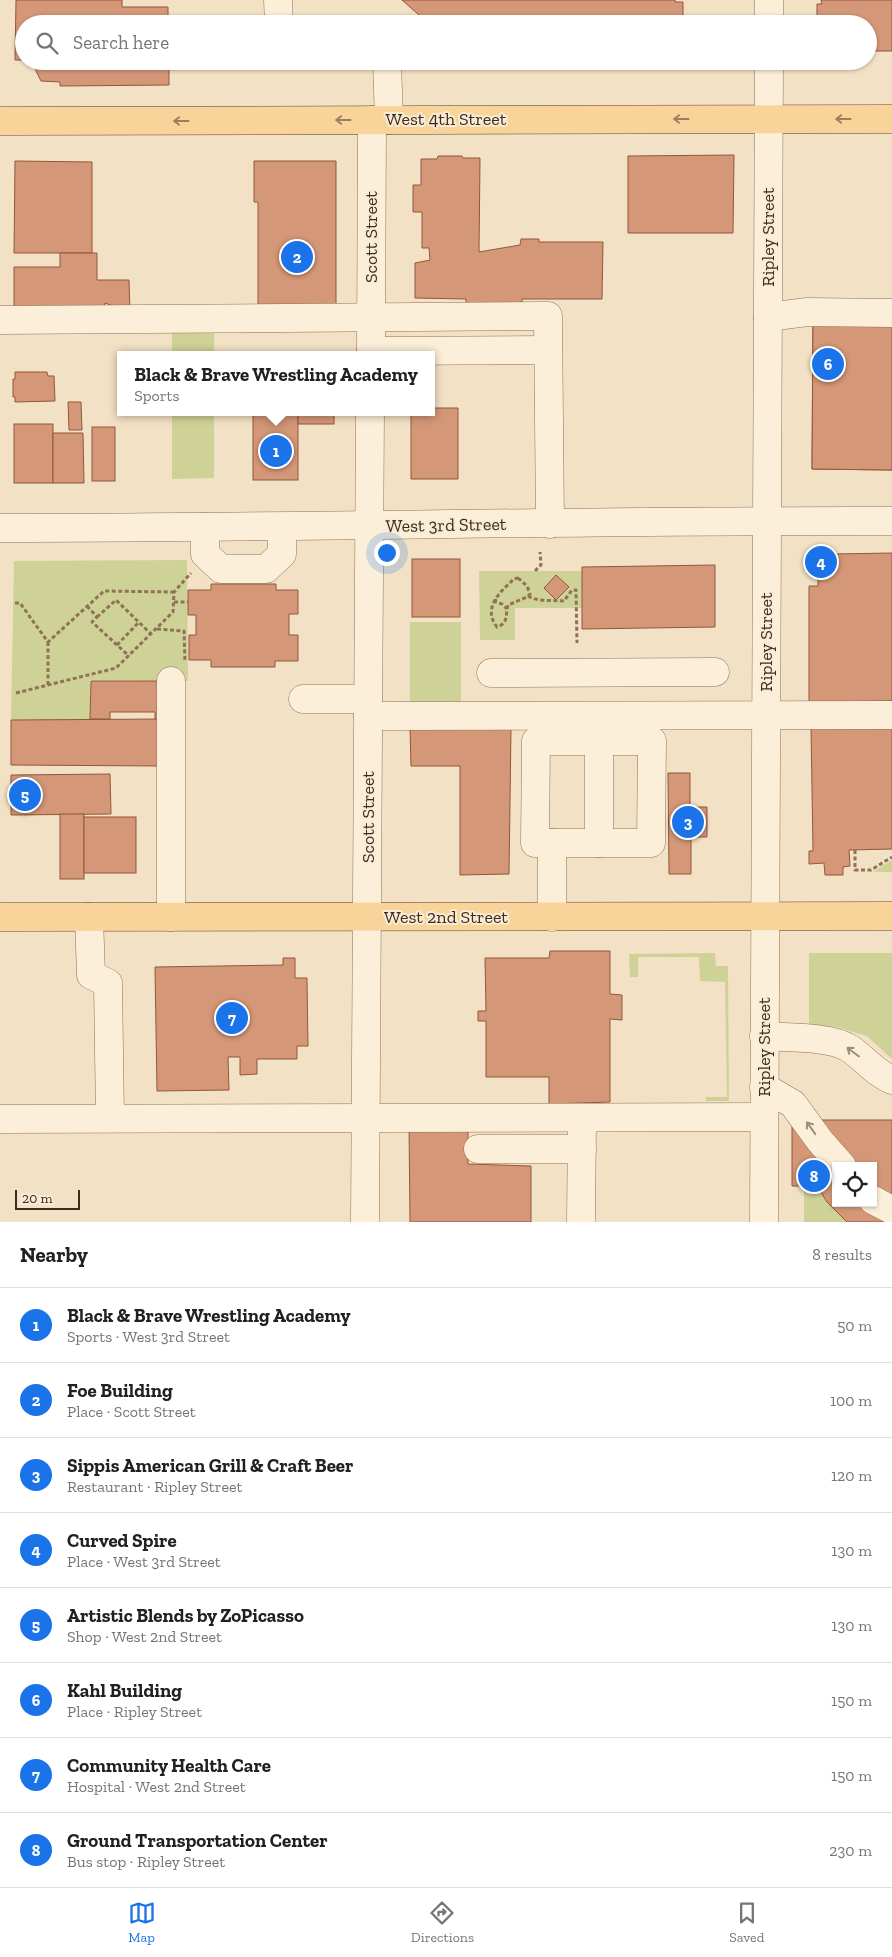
<!DOCTYPE html>
<meta charset="utf-8">
<style>
:root{--surface:#fff;--page:#f6f6f6;--text:#202124;--muted:#757577;--line:#e0e0e0;--accent:#1a73e8}
body{margin:0;font-family:"Zilla Slab",serif;background:var(--page);color:var(--text)}
.controls{position:absolute;right:15px;bottom:15px;display:grid;overflow:hidden;border-radius:0px;box-shadow:0 1px 4px #0004}
.controls button{width:45px;height:45px;display:grid;place-items:center;padding:0;border:0;border-bottom:1px solid var(--line);background:var(--surface);color:var(--text);font:25px sans-serif}
.scale{position:absolute;left:15px;bottom:12px;width:65px;box-sizing:border-box;padding-left:5px;border:2px solid #3e2b1e;border-top:0;font-size:14px;line-height:18px;white-space:nowrap;color:#3e2b1e;-webkit-text-stroke:4px #f9ecd5;paint-order:stroke}
.you{position:absolute;left:386px;top:552px;width:18px;height:18px;margin:-12px;border:4px solid #fff;border-radius:50%;background:#1a73e8;box-shadow:0 0 0 8px #1a73e833}
.badge{display:grid;place-items:center;width:32px;height:32px;border-radius:50%;background:var(--accent);color:#fff;font-size:16px;font-weight:700}
.pin{position:absolute;translate:-50% -50%;border:2px solid #fff;box-shadow:0 1px 5px #0006}
.popup{position:absolute;left:117px;top:351px;width:318px;height:65px;box-sizing:border-box;display:grid;place-content:center;border-radius:0px;background:var(--surface);filter:drop-shadow(0 1px 4px #0005);font-size:16px;white-space:nowrap;color:var(--muted)}
.popup b{font-size:19px;color:var(--text)}
.popup::after{content:'';position:absolute;left:50%;top:100%;margin-left:-10px;border:10px solid transparent;border-top-color:var(--surface)}
.list{margin:0;padding:0;list-style:none}
h2{display:flex;justify-content:space-between;align-items:center;height:65px;margin:0;padding:0 20px;font-size:21px}
h2 small{font-size:16px;font-weight:400;color:var(--muted)}
.list li{display:grid;grid-template-columns:32px 1fr auto;gap:15px;align-items:center;box-sizing:border-box;height:75px;padding:0 20px;border-top:1px solid var(--line)}
.list b{display:block;font-size:19px;white-space:nowrap}
.list p{margin:0;font-size:16px;white-space:nowrap;color:var(--muted)}
.list em{font-size:16px;font-style:normal;color:var(--muted)}
.icon{flex:none;width:28px;height:28px;fill:none;stroke:currentColor;stroke-width:2;stroke-linecap:round;stroke-linejoin:round}
.map{position:relative;flex:none;width:892px;height:1222px;overflow:hidden}
.search{position:absolute;background:var(--surface);box-shadow:0 1px 4px #0004;left:15px;right:15px;top:15px;height:55px;display:flex;align-items:center;gap:12px;box-sizing:border-box;padding:0 18px;border-radius:28px;color:var(--muted);font-size:19px}
.sheet{height:665px;background:var(--surface)}
nav{display:flex;justify-content:space-around;align-items:center;box-sizing:border-box;height:70px;border-top:1px solid var(--line);background:var(--surface);font-size:14px;color:var(--muted)}
nav a{display:grid;justify-items:center;gap:2px}
nav .on{color:var(--accent)}
.map>svg:first-child{display:block}
</style>
<div class="map">
<svg width="892" height="1222" viewBox="0 0 892 1222">
<rect width="100%" height="100%" fill="#f2e1c4"/>
<g fill="#cfd297">
<polygon points="214,331 214,355 172,355 172,332"/>
<polygon points="172,412 214,412 214,478 172,479"/>
<polygon points="187,560 188,681 90,680 90,720 11,720 14,561"/>
<polygon points="479,571 582,571 582,608 515,608 515,640 480,640"/>
<rect x="410" y="622" width="51" height="84"/>
<polygon points="892,860 892,872 873,872"/>
<polygon points="715,953 716,966 728,966 729,1101 706,1101 706,1097 727,1097 725,982 700,981 699,957 638,957 638,977 630,977 629,954"/>
<polygon points="809,953 892,953 892,1059 867,1036 836,1027 809,1026"/>
<polygon points="819,1189 827,1202 847,1222 804,1222 804,1190"/>
</g>
<g fill="#d49777" stroke="#91573c" fill-rule="evenodd">
<polygon points="16,0 122,0 122,7 168,7 168,24 24,24 24,60 15,60"/>
<polygon points="402,0 675,0 675,2 683,2 683,24 419,24 419,15"/>
<polygon points="821,0 892,0 892,51 868,51 868,24 817,24 817,4 822,4"/>
<polygon points="36,61 169,61 169,85 60,86 60,82 41,81 36,71"/>
<polygon points="734,155 733,233 628,233 628,156"/>
<polygon points="438,156 462,156 463,158 480,158 479,252 520,245 521,239 539,239 539,242 603,242 602,299 522,299 522,305 466,303 466,299 415,298 415,263 430,260 429,248 422,248 422,212 413,212 413,185 421,185 421,159 437,159"/>
<polygon points="15,161 92,162 92,253 14,253"/>
<polygon points="254,161 336,161 336,311 258,311 258,202 254,202"/>
<polygon points="60,253 97,253 97,280 129,280 130,312 105,303 102,312 14,313 14,267 60,267"/>
<polygon points="813,317 843,317 843,412 892,412 892,470 812,469"/>
<polygon points="813,317 892,317 892,470 812,469"/>
<polygon points="15,372 47,372 48,376 54,376 55,401 15,402 15,397 13,397 13,379 15,379"/>
<polygon points="68,402 81,402 82,430 69,430"/>
<polygon points="431,408 458,408 458,479 411,479 411,412 431,412"/>
<rect x="253" y="412" width="45" height="68"/>
<rect x="298" y="412" width="36" height="12"/>
<rect x="14" y="424" width="39" height="59"/>
<rect x="92" y="427" width="23" height="54"/>
<polygon points="53,433 83,433 84,483 53,483"/>
<polygon points="892,553 892,701 819,702 809,707 809,586 818,586 818,574 834,574 834,554"/>
<rect x="412" y="559" width="48" height="58"/>
<polygon points="715,565 715,627 582,629 582,567"/>
<polygon points="556,575 569,587 556,600 544,588"/>
<polygon points="211,584 276,584 276,590 298,590 298,614 289,614 289,635 298,635 298,661 275,661 275,667 211,667 211,660 189,660 189,635 196,635 196,615 188,615 188,590 211,590"/>
<polygon points="91,681 161,681 161,719 155,719 155,712 110,712 110,719 90,719"/>
<polygon points="161,719 161,766 11,765 11,720"/>
<polygon points="892,725 892,849 849,850 850,866 843,867 843,875 825,875 824,863 809,864 809,851 813,851 811,726"/>
<polygon points="410,726 511,728 509,874 460,875 460,766 411,766"/>
<polygon points="668,773 690,773 690,807 707,807 707,837 691,837 691,874 669,874"/>
<polygon points="110,774 111,814 11,815 11,775"/>
<rect x="60" y="814" width="24" height="65"/>
<rect x="84" y="817" width="52" height="56"/>
<polygon points="550,951 610,951 610,994 622,995 622,1020 610,1019 610,1102 549,1104 549,1077 486,1077 486,1021 478,1021 478,1011 486,1011 485,958 549,958"/>
<polygon points="283,958 295,958 295,978 307,978 308,1046 297,1046 297,1059 257,1059 257,1074 240,1075 240,1057 228,1057 229,1090 157,1091 155,967 283,965"/>
<path d="M792 1120H892V1222H847L827 1202 817 1186H792ZM836 1166H873V1203H836Z"/>
<polygon points="409,1123 468,1124 468,1164 531,1166 531,1222 410,1222"/>
</g>
<g fill="none" stroke-linecap="round" stroke-linejoin="round">
<g stroke="#8f7258" stroke-width="29">
<g id="minor">
<polyline points="278,0 279,24"/>
<polyline points="769,24 769,0"/>
<polyline points="387,61 389,120"/>
<polyline points="768,317 807,312 892,313"/>
<polyline points="0,320 548,316 550,524"/>
<polyline points="371,351 548,350"/>
<polyline points="371,355 372,120"/>
<polyline points="205,527 205,554 221,569 266,569 282,554 282,527"/>
<path d="M0 528C297 528 595 520 892 521"/>
<polyline points="491,673 715,672"/>
<polyline points="171,681 171,917"/>
<polyline points="303,699 368,699"/>
<polyline points="368,716 892,715"/>
<polygon points="536,741 652,741 651,843 535,843"/>
<polyline points="599,741 599,843"/>
<polyline points="552,843 552,917"/>
<polyline points="89,917 91,975 108,983 110,1118"/>
<path d="M764 1036C789 1038 828 1036 849 1048 864 1058 875 1073 892 1080"/>
<polyline points="764,1087 793,1104 820,1141 842,1166"/>
<polyline points="0,1119 764,1117"/>
<polyline points="478,1149 582,1149"/>
<polyline points="873,1200 892,1210"/>
<polyline points="365,1222 370,412"/>
<polyline points="581,1222 582,1118"/>
<polyline points="764,1222 769,61"/>
</g>
</g>
<g stroke="#5d402d" stroke-width="29">
<g id="major">
<polyline points="0,121 892,119"/>
<polyline points="0,917 892,916"/>
</g>
</g>
<g stroke="#8f7258" stroke-width="3" stroke-dasharray="4 2.5" stroke-linecap="butt">
<polyline points="535,571 541,565 540,552"/>
<path d="M518 578 527 586 530 594 527 597 508 605C505 615 509 623 497 627 482 608 500 592 514 579Z"/>
<path d="M528 596C538 602 552 600 564 601L572 590H576L577 643"/>
<polyline points="495,599 496,602 502,604 507,609"/>
<polyline points="174,602 188,602"/>
<polyline points="15,603 20,603 48,642 104,591 174,592"/>
<polyline points="87,606 97,617 92,622 129,656"/>
<polyline points="97,617 116,600 151,634"/>
<polyline points="157,629 184,631 185,662"/>
<polyline points="117,645 139,622"/>
<polyline points="48,685 48,642"/>
<polyline points="16,693 116,668 173,612 174,592 191,573"/>
<polyline points="855,850 855,870 871,870 892,857"/>
</g>
<use href="#minor" stroke="#fcefd9" stroke-width="28"/>
<use href="#major" stroke="#f8d49a" stroke-width="28"/>
</g>
<defs><path id="oneway-shaft" d="M-6 0H5M1.5-3L5.5 0L1.5 3" fill="none" stroke-width="1.6" stroke-linecap="round" stroke-linejoin="round" transform="scale(1.25)"/></defs>
<g stroke="#9b805c">
<use href="#oneway-shaft" transform="translate(681 119) rotate(180)"/>
<use href="#oneway-shaft" transform="translate(843 119) rotate(180)"/>
<use href="#oneway-shaft" transform="translate(343 120) rotate(180)"/>
<use href="#oneway-shaft" transform="translate(181 121) rotate(180)"/>
</g>
<g stroke="#9d8d7c">
<use href="#oneway-shaft" transform="translate(853 1052) rotate(-143)"/>
<use href="#oneway-shaft" transform="translate(811 1128) rotate(-125)"/>
</g>
<g text-anchor="middle" dominant-baseline="central" stroke-width="4" stroke-linejoin="round" paint-order="stroke">
<g font-size="18" fill="#3e2b1e" stroke="#f9ecd5">
<text x="446" y="119">West 4th Street</text>
<text transform="translate(371 237) rotate(-90)">Scott Street</text>
<text transform="translate(768 237) rotate(-90)">Ripley Street</text>
<text transform="translate(446 525) rotate(-1)">West 3rd Street</text>
<text transform="translate(766 642) rotate(-90)">Ripley Street</text>
<text transform="translate(368 817) rotate(-90)">Scott Street</text>
<text x="446" y="917">West 2nd Street</text>
<text transform="translate(764 1047) rotate(-90)">Ripley Street</text>
</g>
</g>
</svg>
<div class="controls">
<button><svg class="icon" aria-label="locate" viewBox="0 0 24 24"><circle cx="12" cy="12" r="6"/><path d="M12 2v4M12 18v4M2 12h4M18 12h4"/></svg></button>
</div>
<div class="scale">20 m</div>
<div class="you"></div>
<div class="pin badge" style="left:276px;top:451px">1</div>
<div class="popup"><b>Black &amp; Brave Wrestling Academy</b>Sports</div>
<div class="pin badge" style="left:297px;top:257px">2</div>
<div class="pin badge" style="left:688px;top:822px">3</div>
<div class="pin badge" style="left:821px;top:562px">4</div>
<div class="pin badge" style="left:25px;top:795px">5</div>
<div class="pin badge" style="left:828px;top:364px">6</div>
<div class="pin badge" style="left:232px;top:1018px">7</div>
<div class="pin badge" style="left:814px;top:1176px">8</div>
<div class="search"><svg class="icon" aria-label="search" viewBox="0 0 24 24"><circle cx="10" cy="10" r="6"/><path d="M15 15l6 6"/></svg>Search here</div>
</div>
<section class="sheet">
<h2>Nearby<small>8 results</small></h2>
<ul class="list">
<li><span class="badge">1</span><div><b>Black &amp; Brave Wrestling Academy</b><p>Sports · West 3rd Street</p></div><em>50 m</em></li>
<li><span class="badge">2</span><div><b>Foe Building</b><p>Place · Scott Street</p></div><em>100 m</em></li>
<li><span class="badge">3</span><div><b>Sippis American Grill &amp; Craft Beer</b><p>Restaurant · Ripley Street</p></div><em>120 m</em></li>
<li><span class="badge">4</span><div><b>Curved Spire</b><p>Place · West 3rd Street</p></div><em>130 m</em></li>
<li><span class="badge">5</span><div><b>Artistic Blends by ZoPicasso</b><p>Shop · West 2nd Street</p></div><em>130 m</em></li>
<li><span class="badge">6</span><div><b>Kahl Building</b><p>Place · Ripley Street</p></div><em>150 m</em></li>
<li><span class="badge">7</span><div><b>Community Health Care</b><p>Hospital · West 2nd Street</p></div><em>150 m</em></li>
<li><span class="badge">8</span><div><b>Ground Transportation Center</b><p>Bus stop · Ripley Street</p></div><em>230 m</em></li>
</ul>
</section>
<nav>
<a class="on"><svg class="icon" aria-label="map" viewBox="0 0 24 24"><path d="M3 6l6-2 6 2 6-2v14l-6 2-6-2-6 2zM9 4v14M15 6v14"/></svg>Map</a>
<a><svg class="icon" aria-label="directions" viewBox="0 0 24 24"><path d="M12 3l9 9-9 9-9-9zM9 14v-3h6M13 9l2 2-2 2"/></svg>Directions</a>
<a><svg class="icon" aria-label="saved" viewBox="0 0 24 24"><path d="M7 4h10v16l-5-4-5 4z"/></svg>Saved</a>
</nav>
